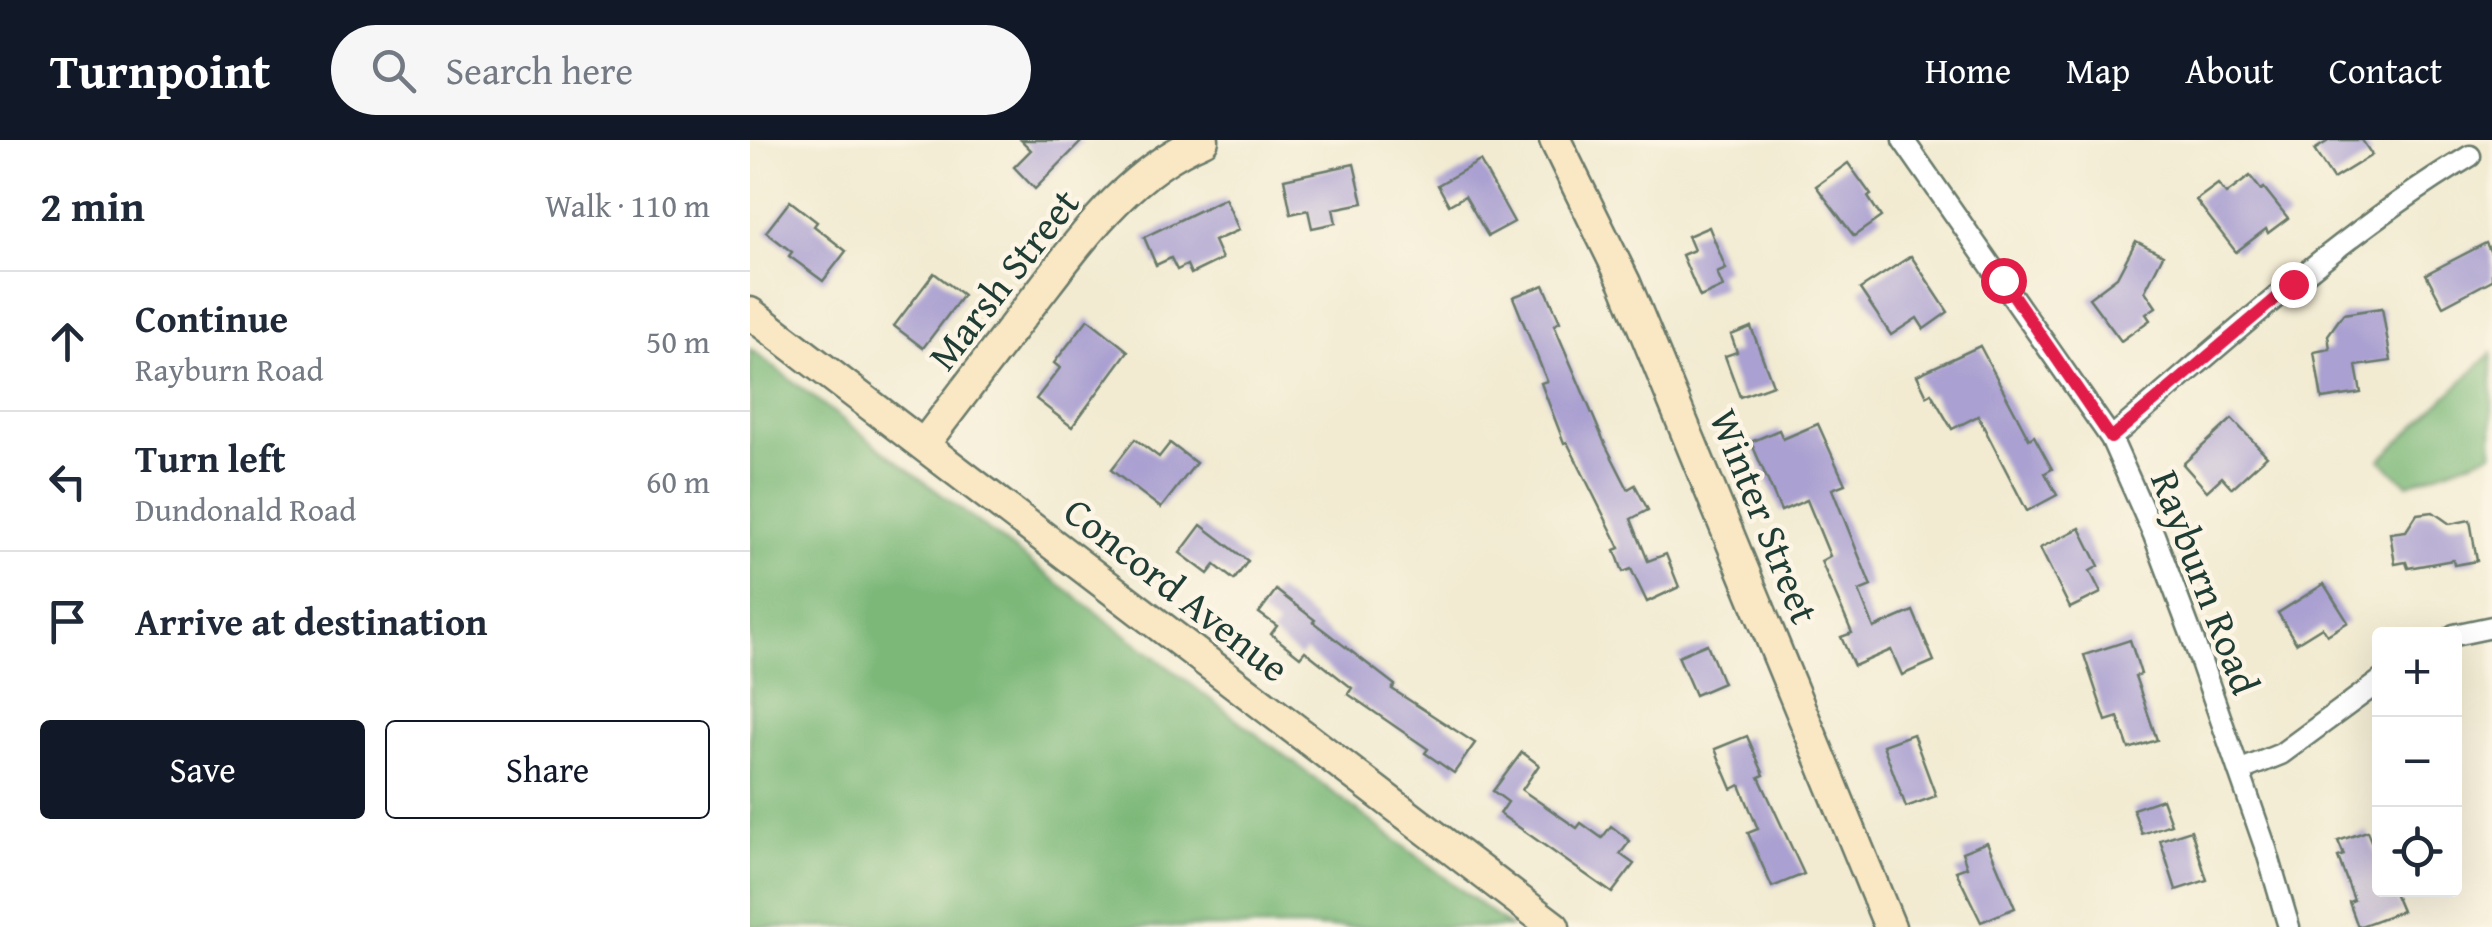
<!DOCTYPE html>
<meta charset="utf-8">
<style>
:root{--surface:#fff;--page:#f6f6f7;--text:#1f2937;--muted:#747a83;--line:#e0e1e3;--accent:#111827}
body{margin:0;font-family:"Gentium Book Plus",serif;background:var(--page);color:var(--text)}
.controls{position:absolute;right:30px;bottom:30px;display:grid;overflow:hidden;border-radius:10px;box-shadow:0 10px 40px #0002}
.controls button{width:90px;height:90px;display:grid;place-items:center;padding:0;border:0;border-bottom:2px solid var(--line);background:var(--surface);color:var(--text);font:50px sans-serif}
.stop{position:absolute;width:30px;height:30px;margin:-22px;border:8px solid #e11d48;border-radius:50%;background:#fff}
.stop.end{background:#e11d48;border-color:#fff;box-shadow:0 2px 10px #0008}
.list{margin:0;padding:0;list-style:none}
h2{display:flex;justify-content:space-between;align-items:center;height:130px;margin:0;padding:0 40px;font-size:42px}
h2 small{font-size:32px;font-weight:400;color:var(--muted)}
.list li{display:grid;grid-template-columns:65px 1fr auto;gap:30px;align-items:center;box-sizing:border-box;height:140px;padding:0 40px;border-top:2px solid var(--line)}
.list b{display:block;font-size:38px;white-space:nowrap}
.list p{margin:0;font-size:32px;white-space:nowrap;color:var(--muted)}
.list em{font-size:32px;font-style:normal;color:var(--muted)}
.actions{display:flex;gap:20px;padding:30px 40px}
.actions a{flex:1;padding:22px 0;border:2px solid var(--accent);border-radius:10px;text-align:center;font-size:35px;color:var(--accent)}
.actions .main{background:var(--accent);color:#fff}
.icon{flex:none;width:55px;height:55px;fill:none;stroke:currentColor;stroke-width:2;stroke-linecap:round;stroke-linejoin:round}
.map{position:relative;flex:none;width:1742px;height:787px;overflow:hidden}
header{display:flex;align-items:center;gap:60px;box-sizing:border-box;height:140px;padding:0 50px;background:var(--accent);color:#fff}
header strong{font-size:48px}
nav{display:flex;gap:55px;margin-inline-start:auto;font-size:35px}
.search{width:700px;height:90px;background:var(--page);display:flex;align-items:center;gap:25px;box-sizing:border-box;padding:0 35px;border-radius:55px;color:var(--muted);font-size:38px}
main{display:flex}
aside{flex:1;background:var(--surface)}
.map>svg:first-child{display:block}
</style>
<header>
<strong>Turnpoint</strong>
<div class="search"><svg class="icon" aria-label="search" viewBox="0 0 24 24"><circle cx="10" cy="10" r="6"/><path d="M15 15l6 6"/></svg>Search here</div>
<nav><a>Home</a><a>Map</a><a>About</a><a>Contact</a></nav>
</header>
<main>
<aside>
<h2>2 min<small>Walk · 110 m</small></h2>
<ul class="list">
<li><svg class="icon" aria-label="ahead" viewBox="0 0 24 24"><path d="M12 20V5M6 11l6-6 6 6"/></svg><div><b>Continue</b><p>Rayburn Road</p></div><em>50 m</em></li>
<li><svg class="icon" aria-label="left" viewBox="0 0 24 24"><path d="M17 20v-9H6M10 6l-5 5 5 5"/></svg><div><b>Turn left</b><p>Dundonald Road</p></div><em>60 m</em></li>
<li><svg class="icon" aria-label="arrive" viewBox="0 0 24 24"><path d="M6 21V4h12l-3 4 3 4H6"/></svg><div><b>Arrive at destination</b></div></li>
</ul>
<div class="actions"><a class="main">Save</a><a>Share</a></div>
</aside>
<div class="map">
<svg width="1742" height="787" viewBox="0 0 1742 787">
<rect width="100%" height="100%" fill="#fcf5e5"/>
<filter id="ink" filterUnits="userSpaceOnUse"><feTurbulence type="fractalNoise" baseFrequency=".01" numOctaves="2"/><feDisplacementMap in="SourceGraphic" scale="20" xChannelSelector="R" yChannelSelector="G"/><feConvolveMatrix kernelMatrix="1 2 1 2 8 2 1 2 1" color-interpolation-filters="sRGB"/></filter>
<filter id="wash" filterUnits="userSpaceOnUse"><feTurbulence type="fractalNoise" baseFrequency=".0048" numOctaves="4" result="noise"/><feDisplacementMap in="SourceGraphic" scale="40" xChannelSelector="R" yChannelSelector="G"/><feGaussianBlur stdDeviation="2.25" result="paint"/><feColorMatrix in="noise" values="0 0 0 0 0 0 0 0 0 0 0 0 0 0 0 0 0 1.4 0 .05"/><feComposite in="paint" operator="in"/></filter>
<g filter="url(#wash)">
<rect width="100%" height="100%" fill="#f2ebd2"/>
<g fill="#7bb878" stroke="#4d7a56" stroke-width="2.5">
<polygon points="0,209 760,787 0,787"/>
<polygon points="1742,213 1742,313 1658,344 1630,320"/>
</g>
<g id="blocks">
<g fill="#aaa0d1">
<polygon points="271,0 333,0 285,49 264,27 281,10"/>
<polygon points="1580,0 1612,0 1622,15 1583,39 1564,10"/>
<polygon points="730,21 764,82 738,96 715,56 699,65 688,45"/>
<polygon points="1098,23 1121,55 1118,57 1131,77 1104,96 1066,46"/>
<polygon points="604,24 613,63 583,69 586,83 562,88 558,70 541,74 534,39"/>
<polygon points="1500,36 1511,50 1514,48 1538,78 1518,93 1516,89 1486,112 1446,60 1468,44 1476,54"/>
<polygon points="475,58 489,90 464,101 472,119 441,134 437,125 427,130 421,118 406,125 394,97"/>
<polygon points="40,61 67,82 64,86 96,111 73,141 39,116 42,112 16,92"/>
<polygon points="959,87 976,129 967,133 973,147 950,157 932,115 944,110 938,96"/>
<polygon points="1386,101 1413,115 1395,151 1406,167 1396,174 1400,180 1371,201 1339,158 1367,137"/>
<polygon points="1736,103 1742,115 1742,140 1693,166 1676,134"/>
<polygon points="1161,116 1198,172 1174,189 1167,178 1141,195 1110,149"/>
<polygon points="184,133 213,155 173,208 144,186"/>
<polygon points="794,145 810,182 804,185 855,304 878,349 885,345 898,370 881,379 898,421 916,414 929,447 897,462 881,429 873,432 865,410 870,408 817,302 814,303 791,243 797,241 763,157"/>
<polygon points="1632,168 1641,221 1606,226 1611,253 1572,259 1564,212 1580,209 1578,195 1593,174"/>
<polygon points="338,179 378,211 322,287 286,259 310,228 304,223"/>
<polygon points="1001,187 1023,245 990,257 975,216 987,212 981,195"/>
<polygon points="1230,206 1279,299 1284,296 1302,329 1295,333 1307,355 1277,371 1228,276 1202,289 1181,253 1177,256 1167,235"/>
<polygon points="1482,279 1517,316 1482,348 1472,337 1457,351 1433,324"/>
<polygon points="1068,284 1095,344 1082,349 1121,446 1109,451 1124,488 1163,471 1184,521 1152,535 1141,510 1104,526 1091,497 1102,493 1071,421 1080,416 1057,360 1031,371 1001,302 1029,290 1033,299"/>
<polygon points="385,299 409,317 420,303 446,323 411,368 361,330"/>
<polygon points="1683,372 1700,384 1720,380 1727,421 1704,425 1703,420 1658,428 1656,422 1645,424 1640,393 1656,391 1667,374"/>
<polygon points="451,385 498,421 484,440 465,425 458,434 430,413"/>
<polygon points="1330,388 1349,426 1340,431 1351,453 1320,468 1290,408"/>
<polygon points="1574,444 1598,482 1577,495 1572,487 1546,503 1528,473"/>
<polygon points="526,450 565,480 563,482 645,545 642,549 725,603 704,633 675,613 678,609 598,554 602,548 555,511 550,517 521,494 527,486 509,473"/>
<polygon points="1380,500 1391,534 1385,536 1407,600 1379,609 1368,577 1356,581 1334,515"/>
<polygon points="957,504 973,543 945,555 928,516"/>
<polygon points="1163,594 1186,656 1156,667 1133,605"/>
<polygon points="997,596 1014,635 1009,637 1054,734 1022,747 998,693 1008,689 990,645 982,649 965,609"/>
<polygon points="772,612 789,625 772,650 827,688 831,683 852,698 861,686 880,701 870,714 884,724 862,753 750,674 758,662 743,651"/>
<polygon points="1412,659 1421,684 1392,694 1383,669"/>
<polygon points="1441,690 1457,740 1426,750 1410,700"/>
<polygon points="1617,691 1630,723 1630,750 1643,750 1652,771 1608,787 1599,762 1604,760 1588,717 1594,715 1588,701"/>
<polygon points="1237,702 1265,768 1231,782 1206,731 1217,727 1212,712"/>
</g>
</g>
</g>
<g filter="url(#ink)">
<use href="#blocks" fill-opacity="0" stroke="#697a6b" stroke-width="2.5"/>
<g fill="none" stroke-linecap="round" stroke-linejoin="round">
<g stroke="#697a6b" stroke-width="25">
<g id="street">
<polyline points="1153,0 1361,298 1404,395 1443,499 1516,709 1539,787"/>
<path d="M1361 298C1477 200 1590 94 1720 16"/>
<polyline points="1704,495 1742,487"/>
<polyline points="1489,631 1531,614 1630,541"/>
</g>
</g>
<g stroke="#697a6b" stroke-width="35">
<g id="secondary">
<polyline points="805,0 875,143 1140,787"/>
<polyline points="0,173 804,787"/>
<path d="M174 304C208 259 243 214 277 169 328 104 375 33 453 0"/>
</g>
</g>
<use href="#street" stroke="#fff" stroke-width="20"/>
<use href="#secondary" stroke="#fae7c3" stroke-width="30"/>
</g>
</g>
<g fill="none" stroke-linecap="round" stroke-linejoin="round" filter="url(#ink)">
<polyline stroke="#e11d48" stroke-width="12" points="1253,140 1361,298 1543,144"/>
</g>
<g text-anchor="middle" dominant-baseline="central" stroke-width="9" stroke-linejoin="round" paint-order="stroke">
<g font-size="40" fill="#1f3d34" stroke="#fcf5e5">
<text transform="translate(253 139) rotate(-52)">Marsh Street</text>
<text transform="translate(1015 376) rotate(68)">Winter Street</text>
<text transform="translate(1456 442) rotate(69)">Rayburn Road</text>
<text transform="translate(427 449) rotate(38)">Concord Avenue</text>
</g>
</g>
</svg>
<div class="controls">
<button>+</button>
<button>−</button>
<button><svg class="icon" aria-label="locate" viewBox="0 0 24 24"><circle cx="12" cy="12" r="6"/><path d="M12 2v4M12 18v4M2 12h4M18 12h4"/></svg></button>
</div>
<div class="stop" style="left:1253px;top:140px"></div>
<div class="stop end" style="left:1543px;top:144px"></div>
</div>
</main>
